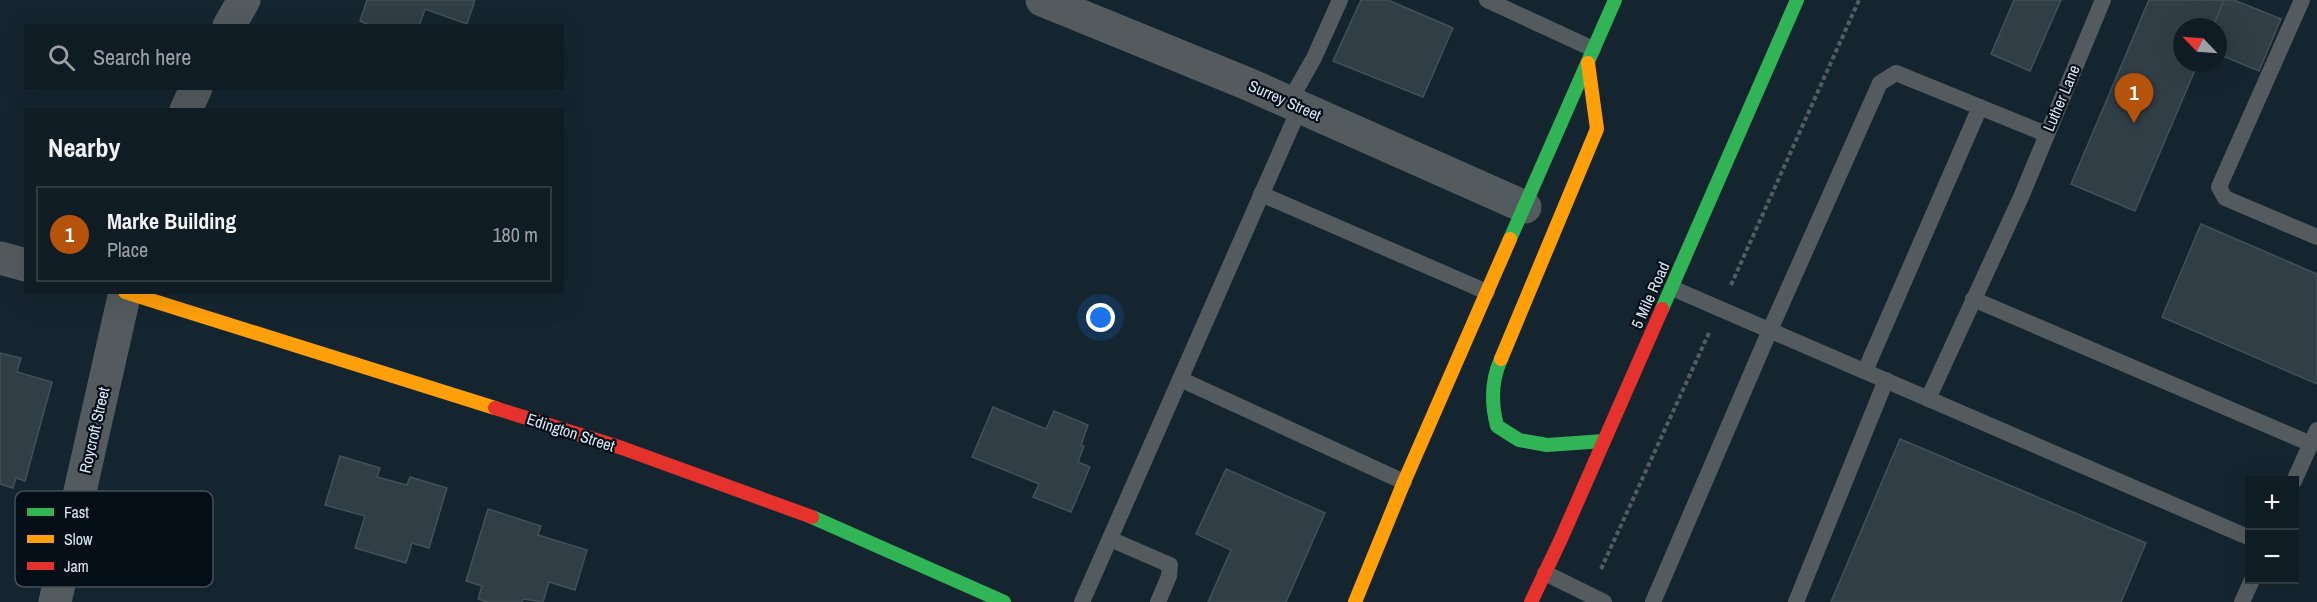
<!DOCTYPE html>
<meta charset="utf-8">
<style>
:root{--surface:#101c23;--page:#1e2930;--text:#f1f3f6;--muted:#9ca1a6;--line:#303a41;--accent:#b45309}
body{margin:0;font-family:"Archivo Narrow",sans-serif;background:var(--page);color:var(--text)}
.controls{position:absolute;right:18px;bottom:18px;display:grid;overflow:hidden;border-radius:0px;box-shadow:0 6px 24px #0002}
.controls button{width:54px;height:54px;display:grid;place-items:center;padding:0;border:0;border-bottom:2px solid var(--line);background:var(--surface);color:var(--text);font:30px sans-serif}
.compass{position:absolute;left:2173px;top:18px;width:54px;height:54px;border-radius:50%;background:var(--surface);box-shadow:0 6px 24px #0002;rotate:295deg}
.you{position:absolute;left:1101px;top:318px;width:21px;height:21px;margin:-15px;border:4px solid #fff;border-radius:50%;background:#1a73e8;box-shadow:0 0 0 9px #1a73e833}
.badge{display:grid;place-items:center;width:39px;height:39px;border-radius:50%;background:var(--accent);color:#fff;font-size:20px;font-weight:700}
.pin{position:absolute;translate:-50% -50px;filter:drop-shadow(0 2px 3px #0008)}
.pin::after{content:'';position:absolute;top:32px;width:21px;height:18px;background:inherit;clip-path:polygon(0 0,100% 0,50% 100%)}
.list{margin:0;padding:0;list-style:none}
h2{display:flex;justify-content:space-between;align-items:center;height:78px;margin:0;padding:0 24px;font-size:26px}
h2 small{font-size:20px;font-weight:400;color:var(--muted)}
.list li{display:grid;grid-template-columns:39px 1fr auto;gap:18px;align-items:center;box-sizing:border-box;height:96px;margin:0 12px 12px;padding:0 12px;border:2px solid var(--line);border-radius:0px}
.list b{display:block;font-size:22px;white-space:nowrap}
.list p{margin:0;font-size:20px;white-space:nowrap;color:var(--muted)}
.list em{font-size:20px;font-style:normal;color:var(--muted)}
.icon{flex:none;width:33px;height:33px;fill:none;stroke:currentColor;stroke-width:2;stroke-linecap:round;stroke-linejoin:round}
.map{position:relative;flex:none;width:2317px;height:602px;overflow:hidden}
.search{position:absolute;background:var(--surface);box-shadow:0 6px 24px #0002;left:24px;top:24px;width:540px;height:66px;display:flex;align-items:center;gap:15px;box-sizing:border-box;padding:0 21px;border-radius:0px;color:var(--muted);font-size:22px}
.panel{position:absolute;background:var(--surface);box-shadow:0 6px 24px #0002;left:24px;top:108px;width:540px;height:186px;border-radius:0px}
.map>svg:first-child{display:block}
</style>
<div class="map">
<svg width="2317" height="602" viewBox="0 0 2317 602">
<rect width="100%" height="100%" fill="#15252f"/>
<g fill="#313e46" stroke="#445059" stroke-width="1.5">
<polygon points="367,0 475,0 467,24 425,9 419,26 372,26 360,21"/>
<polygon points="1361,0 1388,0 1453,28 1423,97 1333,61"/>
<polygon points="2014,0 2061,0 2030,71 1991,54"/>
<polygon points="2149,0 2224,0 2213,27 2182,27 2182,63 2198,63 2135,211 2071,184"/>
<polygon points="2224,0 2234,0 2281,19 2259,71 2218,54 2218,27 2213,27"/>
<polygon points="2201,224 2317,274 2317,384 2162,317"/>
<polygon points="0,353 21,358 17,372 52,382 25,481 16,478 13,488 0,484"/>
<polygon points="993,407 1046,429 1054,411 1088,425 1081,445 1084,446 1078,462 1090,467 1071,512 1033,497 1039,484 972,457"/>
<polygon points="1900,439 2146,543 2121,602 1831,602"/>
<polygon points="340,456 380,468 377,477 407,485 410,477 447,488 429,548 412,543 406,563 355,548 365,516 325,505"/>
<polygon points="1226,469 1325,513 1286,602 1208,602 1231,550 1196,534"/>
<polygon points="488,509 541,526 538,535 587,550 575,590 549,582 543,602 523,599 522,602 488,602 478,599 482,586 466,581"/>
</g>
<g fill="none" stroke-linecap="round" stroke-linejoin="round">
<g stroke="#555c61" stroke-width="4" stroke-dasharray="4.5 3" stroke-linecap="butt">
<polyline points="1731,285 1859,0"/>
<polyline points="1601,569 1709,333"/>
</g>
<g stroke="#545b5f" stroke-width="16">
<polyline points="1487,0 1593,49"/>
<polyline points="2302,0 2219,187 2225,198 2317,237"/>
<polyline points="1289,102 1314,58 1340,0"/>
<polyline points="1261,194 1487,292"/>
<polyline points="1672,288 2250,538"/>
<polyline points="1973,299 2311,444"/>
<polyline points="1865,371 1980,107"/>
<polyline points="1180,379 1404,482"/>
<polyline points="1928,399 2021,197 2103,0"/>
<polyline points="2294,481 2317,430"/>
<polyline points="1110,539 1170,565 1169,576 1158,602"/>
<polyline points="1545,573 1604,602"/>
<polyline points="1082,602 1300,107"/>
<polyline points="1653,602 1770,330 1880,83 1896,73 2046,134"/>
<polyline points="1796,602 1886,380"/>
<polyline points="2242,602 2252,580"/>
</g>
<g stroke="#545b5f" stroke-width="33">
<polyline points="1042,0 1248,84 1525,207"/>
<polyline points="229,26 244,0"/>
<polyline points="186,110 196,88"/>
<polyline points="0,258 26,265"/>
<polyline points="55,602 125,292"/>
</g>
<g stroke="#30b455" stroke-width="14">
<polyline points="1510,239 1615,0"/>
<polyline points="1662,309 1797,0"/>
<path d="M1501 359C1491 381 1491 403 1497 426L1519 440 1547 445 1604 441"/>
<polyline points="812,517 1004,602"/>
</g>
<g stroke="#ff9f0a" stroke-width="14">
<polyline points="125,292 495,408"/>
<polyline points="1501,359 1597,129 1588,63"/>
<polyline points="1355,602 1404,482 1510,239"/>
</g>
<g stroke="#e5322d" stroke-width="14">
<polyline points="495,408 622,448 812,517"/>
<polyline points="1531,602 1561,539 1662,309"/>
</g>
</g>
<g text-anchor="middle" dominant-baseline="central" stroke-width="4.5" stroke-linejoin="round" paint-order="stroke">
<g font-size="16" fill="#d8e8f4" stroke="#040e17">
<text transform="translate(2061 98) rotate(-67)">Luther Lane</text>
<text transform="translate(1285 100) rotate(24)">Surrey Street</text>
<text transform="translate(1650 295) rotate(-66)">5 Mile Road</text>
<text transform="translate(94 430) rotate(-77)">Roycroft Street</text>
<text transform="translate(571 432) rotate(18)">Edington Street</text>
</g>
</g>
<rect x="15" y="491" width="198" height="96" rx="9" fill="#040e17" stroke="#444f59" stroke-width="1.5"/>
<rect x="27" y="508" width="27" height="8" fill="#30b455"/>
<rect x="27" y="535" width="27" height="8" fill="#ff9f0a"/>
<rect x="27" y="562" width="27" height="8" fill="#e5322d"/>
<g font-size="16" fill="#d8e8f4">
<text x="64" y="518">Fast</text>
<text x="64" y="545">Slow</text>
<text x="64" y="572">Jam</text>
</g>
</svg>
<div class="controls">
<button>+</button>
<button>−</button>
</div>
<svg class="compass" viewBox="-18 -18 36 36"><path d="M0-13l5 13h-10z" fill="#e53935"/><path d="M0 13l5-13h-10z" fill="#9ca1a6"/></svg>
<div class="you"></div>
<div class="pin badge" style="left:2134px;top:123px">1</div>
<div class="search"><svg class="icon" aria-label="search" viewBox="0 0 24 24"><circle cx="10" cy="10" r="6"/><path d="M15 15l6 6"/></svg>Search here</div>
<section class="panel">
<h2>Nearby<small></small></h2>
<ul class="list">
<li><span class="badge">1</span><div><b>Marke Building</b><p>Place</p></div><em>180 m</em></li>
</ul>
</section>
</div>
